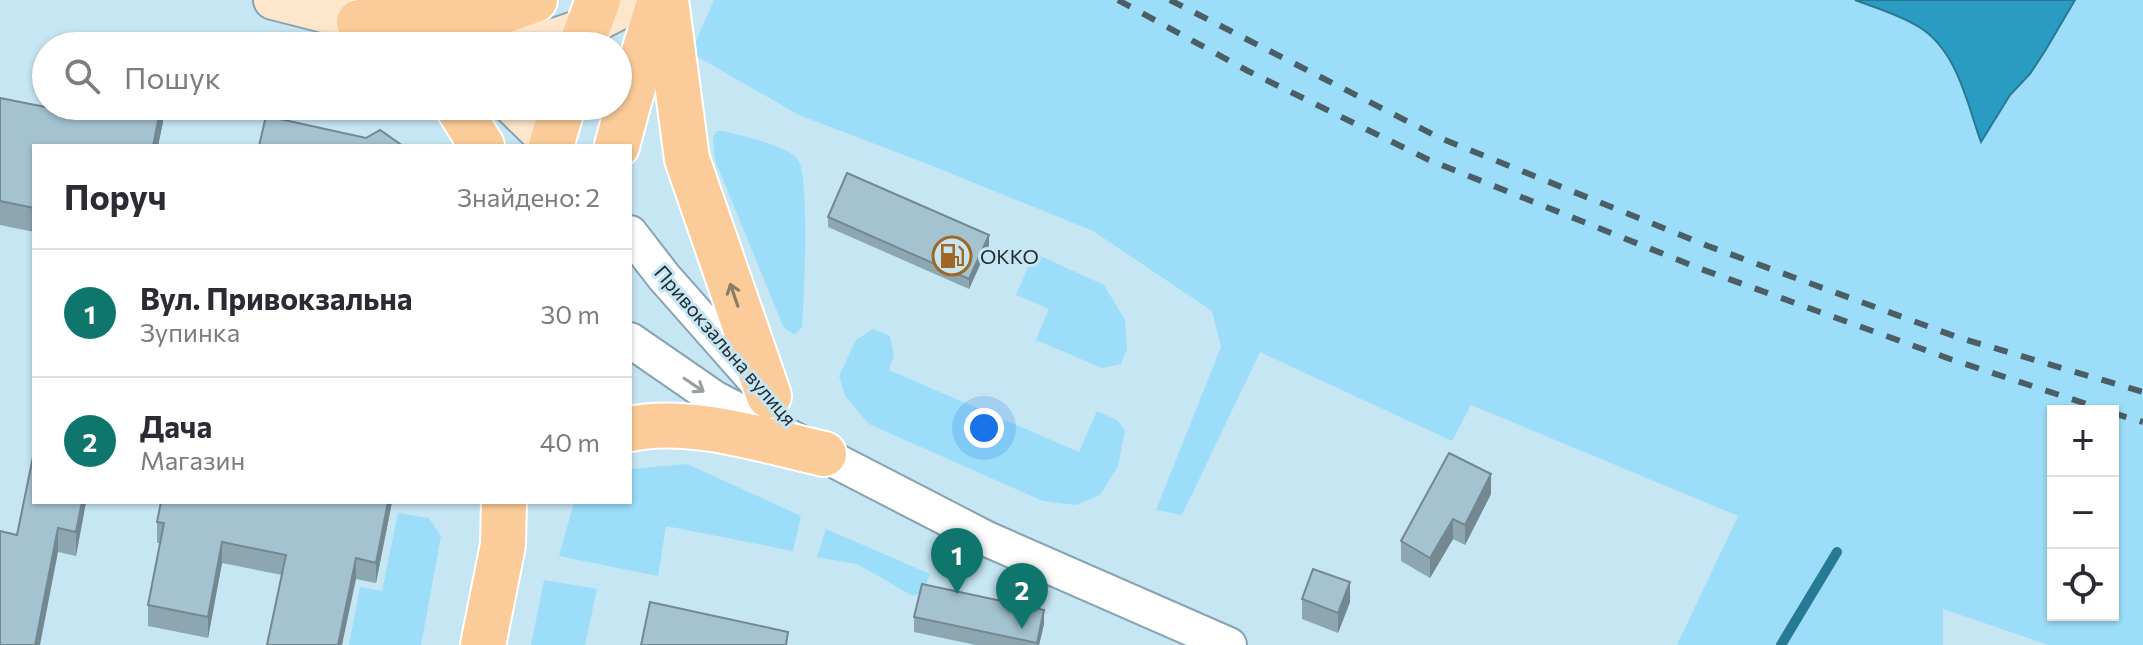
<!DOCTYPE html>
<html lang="uk">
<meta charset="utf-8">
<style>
:root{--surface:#fff;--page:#f7f7f7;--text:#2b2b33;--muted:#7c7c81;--line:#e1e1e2;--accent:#0f766e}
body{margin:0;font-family:Commissioner,sans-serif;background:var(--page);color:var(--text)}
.controls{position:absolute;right:24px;bottom:24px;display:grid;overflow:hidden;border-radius:0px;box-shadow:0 2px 6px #0004}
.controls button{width:72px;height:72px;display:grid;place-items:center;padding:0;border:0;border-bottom:2px solid var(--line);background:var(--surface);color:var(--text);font:40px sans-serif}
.you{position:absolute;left:984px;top:428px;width:28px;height:28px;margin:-20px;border:6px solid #fff;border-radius:50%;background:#1a73e8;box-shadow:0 0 0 12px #1a73e833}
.badge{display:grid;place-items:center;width:52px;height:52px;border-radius:50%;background:var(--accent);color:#fff;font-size:26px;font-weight:700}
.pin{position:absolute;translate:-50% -66px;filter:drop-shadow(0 2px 4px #0008)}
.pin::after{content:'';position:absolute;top:42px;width:28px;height:24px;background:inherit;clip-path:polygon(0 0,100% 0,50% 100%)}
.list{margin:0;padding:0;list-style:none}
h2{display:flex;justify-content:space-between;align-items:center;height:104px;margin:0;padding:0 32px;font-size:34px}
h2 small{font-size:26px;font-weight:400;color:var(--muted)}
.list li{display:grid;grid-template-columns:52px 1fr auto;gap:24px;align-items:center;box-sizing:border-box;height:128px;padding:0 32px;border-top:2px solid var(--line)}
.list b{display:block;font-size:30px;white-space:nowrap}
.list p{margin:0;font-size:26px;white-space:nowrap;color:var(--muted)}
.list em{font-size:26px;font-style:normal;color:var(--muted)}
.icon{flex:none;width:44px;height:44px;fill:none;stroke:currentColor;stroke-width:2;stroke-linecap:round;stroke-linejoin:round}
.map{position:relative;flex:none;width:2143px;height:645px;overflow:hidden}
.search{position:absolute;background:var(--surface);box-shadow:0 2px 6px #0004;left:32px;top:32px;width:600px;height:88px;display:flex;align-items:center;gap:20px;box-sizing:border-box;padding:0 28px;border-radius:44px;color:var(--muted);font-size:30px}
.panel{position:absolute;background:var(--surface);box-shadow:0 2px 6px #0004;left:32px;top:144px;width:600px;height:360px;border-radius:0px}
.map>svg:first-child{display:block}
</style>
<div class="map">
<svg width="2143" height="645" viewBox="0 0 2143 645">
<rect width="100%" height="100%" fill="#c6e6f3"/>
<g fill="#9cdef9" fill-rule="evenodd">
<path d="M714 0H1855L1919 26 1936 40 2001 0H2143V645H2049L1943 609V645H1677L1738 516 1471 405 1452 441 1260 352 1182 515 1156 510 1221 347 1212 311 1093 231 930 165 799 115 691 53ZM2053 411H2113V615H2053Z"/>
<path d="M717 131H724C743 137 786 144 798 160 810 177 804 301 802 327L794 335 783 326 715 160 713 137Z"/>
<polygon points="1034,253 1104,285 1125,320 1127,349 1121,364 1102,368 1036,340 1049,309 1016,295"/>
<polygon points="873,329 890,336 894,356 889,370 1079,452 1097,411 1117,420 1125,430 1118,466 1100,495 1076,505 1043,501 869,424 845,396 839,376 856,340"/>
<polygon points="687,464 801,516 793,551 666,526 658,576 559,556 574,502 630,502 630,469"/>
<polygon points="398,513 429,518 441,536 421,645 349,645 360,587 382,591"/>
<polygon points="826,529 930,574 924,591 913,596 857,564 817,557"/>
<polygon points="544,580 597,589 585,645 531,645"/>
</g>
<path fill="#2a9bc1" stroke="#277996" stroke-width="2" d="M1855 0H2075L2045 51 2030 74 2010 95 1981 142C1967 103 1957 50 1919 27 1900 15 1876 8 1855 0Z"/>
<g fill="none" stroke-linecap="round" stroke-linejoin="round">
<polyline stroke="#277996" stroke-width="10" points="1781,645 1837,552"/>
<g stroke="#86a3b0" stroke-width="38">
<g id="tertiary">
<polyline points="630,233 664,277 762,388"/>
<polyline points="630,340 714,398 987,539 1229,645"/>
</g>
</g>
<g stroke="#86a3b0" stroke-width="42">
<g id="secondary">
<polyline points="273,0 359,22 412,46"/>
<polyline points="397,29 485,46"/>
<path d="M509 46C560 42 594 24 638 0"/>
<polyline points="513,106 554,146"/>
</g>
</g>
<g stroke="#fff" stroke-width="48">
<g id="primary">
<polyline points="666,0 687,159 769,396"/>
<polyline points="359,22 492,15 535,0"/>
<polyline points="581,46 598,0"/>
<polyline points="457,106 482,146"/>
<polyline points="551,146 563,106"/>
<polyline points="617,146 629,101 660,0"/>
<path d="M630 429C689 416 766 441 824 454"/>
<polyline points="483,645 503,545 504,502"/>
</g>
</g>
<use href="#tertiary" stroke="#fff" stroke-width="34"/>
<use href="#secondary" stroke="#fde6cc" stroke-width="38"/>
<use href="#primary" stroke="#fbcc99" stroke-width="44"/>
<g stroke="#4c5e65" stroke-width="6" stroke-dasharray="14 14" stroke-linecap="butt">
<polyline points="1118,0 1248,71 1429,160 1701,269 1950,359 2108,411"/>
<polyline points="1170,0 1440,138 1708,246 1957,337 2143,392"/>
<polyline points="2113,413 2143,422"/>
</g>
</g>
<g fill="#8da7b2">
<polygon points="0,98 101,118 163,106 163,122 158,146 34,146 34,232 0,225"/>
<polygon points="828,217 989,245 969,289 828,227"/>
<polygon points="1491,494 1465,545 1453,539 1430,578 1401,561 1401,541"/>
<polygon points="34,502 86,502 76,556 58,552 17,535"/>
<polygon points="161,502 392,502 376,583 356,579 282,575 222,563 208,638 148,626 148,605 160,543 157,543 157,522"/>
<polygon points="1302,599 1350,602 1338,633 1302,619"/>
<polygon points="914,617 1044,624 1039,645 976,645 914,632"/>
</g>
<g fill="#738891">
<polygon points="161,106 163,106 163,122 158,146 153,146"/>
<polygon points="989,235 989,245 969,289 969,279"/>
<polygon points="1491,474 1491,494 1465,545 1465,525"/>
<polygon points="82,502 86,502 76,556 76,532"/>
<polygon points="388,502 392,502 376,583 376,563"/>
<polygon points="1453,519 1453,539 1430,578 1430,558"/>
<polygon points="58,528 58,552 40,645 35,645"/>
<polygon points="222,542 222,563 208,638 208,617"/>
<polygon points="356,558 356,579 342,645 338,645"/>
<polygon points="1350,582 1350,602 1338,633 1338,613"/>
<polygon points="1044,610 1044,624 1039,645 1037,645"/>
</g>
<g fill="#a4c2cf" stroke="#738891" stroke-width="2">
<polygon points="0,98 101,118 104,106 161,106 153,146 34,146 34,208 0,201"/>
<polygon points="266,116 366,138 380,130 403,146 259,146"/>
<polygon points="847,173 989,235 969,279 828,217"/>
<polygon points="34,452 34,502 82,502 76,532 58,528 35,645 0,645 0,531 17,535"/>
<polygon points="1449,453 1491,474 1465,525 1453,519 1430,558 1401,541"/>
<polygon points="161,502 388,502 376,563 356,558 338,645 267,645 286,555 222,542 208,617 148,605 164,523 157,522"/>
<polygon points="1313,569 1350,582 1338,613 1302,599"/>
<polygon points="922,584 1044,610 1037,643 914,617"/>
<polygon points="650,602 788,632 786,645 641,645"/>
</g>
<defs><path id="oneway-shaft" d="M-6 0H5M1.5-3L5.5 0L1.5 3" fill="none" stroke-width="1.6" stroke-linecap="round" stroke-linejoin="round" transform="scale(2)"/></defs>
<use stroke="#8d7c64" href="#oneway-shaft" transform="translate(734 295) rotate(-109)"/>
<use stroke="#9aa0a2" href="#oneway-shaft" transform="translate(694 385) rotate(34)"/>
<defs>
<g id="fuel-ring" transform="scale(2)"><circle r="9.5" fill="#c6e6f3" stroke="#a06725" stroke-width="1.5"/><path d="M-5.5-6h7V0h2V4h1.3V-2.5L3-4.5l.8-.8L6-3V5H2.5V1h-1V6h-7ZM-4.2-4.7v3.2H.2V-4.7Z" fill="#a06725"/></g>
</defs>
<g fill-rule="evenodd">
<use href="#fuel-ring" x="952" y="256"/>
</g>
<g text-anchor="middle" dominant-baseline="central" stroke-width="6" stroke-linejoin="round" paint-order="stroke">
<g font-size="20" fill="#1f2b30" stroke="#c6e6f3" text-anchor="start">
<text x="980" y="256">ОККО</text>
</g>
<g font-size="20" fill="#1f2b30" stroke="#c6e6f3">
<text transform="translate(726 345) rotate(49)">Привокзальна вулиця</text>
</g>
</g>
</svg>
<div class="controls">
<button>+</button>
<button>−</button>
<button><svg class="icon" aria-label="locate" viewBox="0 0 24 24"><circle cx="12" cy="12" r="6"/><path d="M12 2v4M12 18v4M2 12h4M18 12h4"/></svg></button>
</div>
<div class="you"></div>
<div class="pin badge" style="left:957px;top:594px">1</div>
<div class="pin badge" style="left:1022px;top:629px">2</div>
<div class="search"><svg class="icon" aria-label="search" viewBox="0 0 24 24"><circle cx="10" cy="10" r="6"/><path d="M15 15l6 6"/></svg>Пошук</div>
<section class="panel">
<h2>Поруч<small>Знайдено: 2</small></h2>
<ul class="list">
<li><span class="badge">1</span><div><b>Вул. Привокзальна</b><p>Зупинка</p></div><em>30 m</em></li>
<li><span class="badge">2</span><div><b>Дача</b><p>Магазин</p></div><em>40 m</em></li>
</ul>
</section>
</div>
